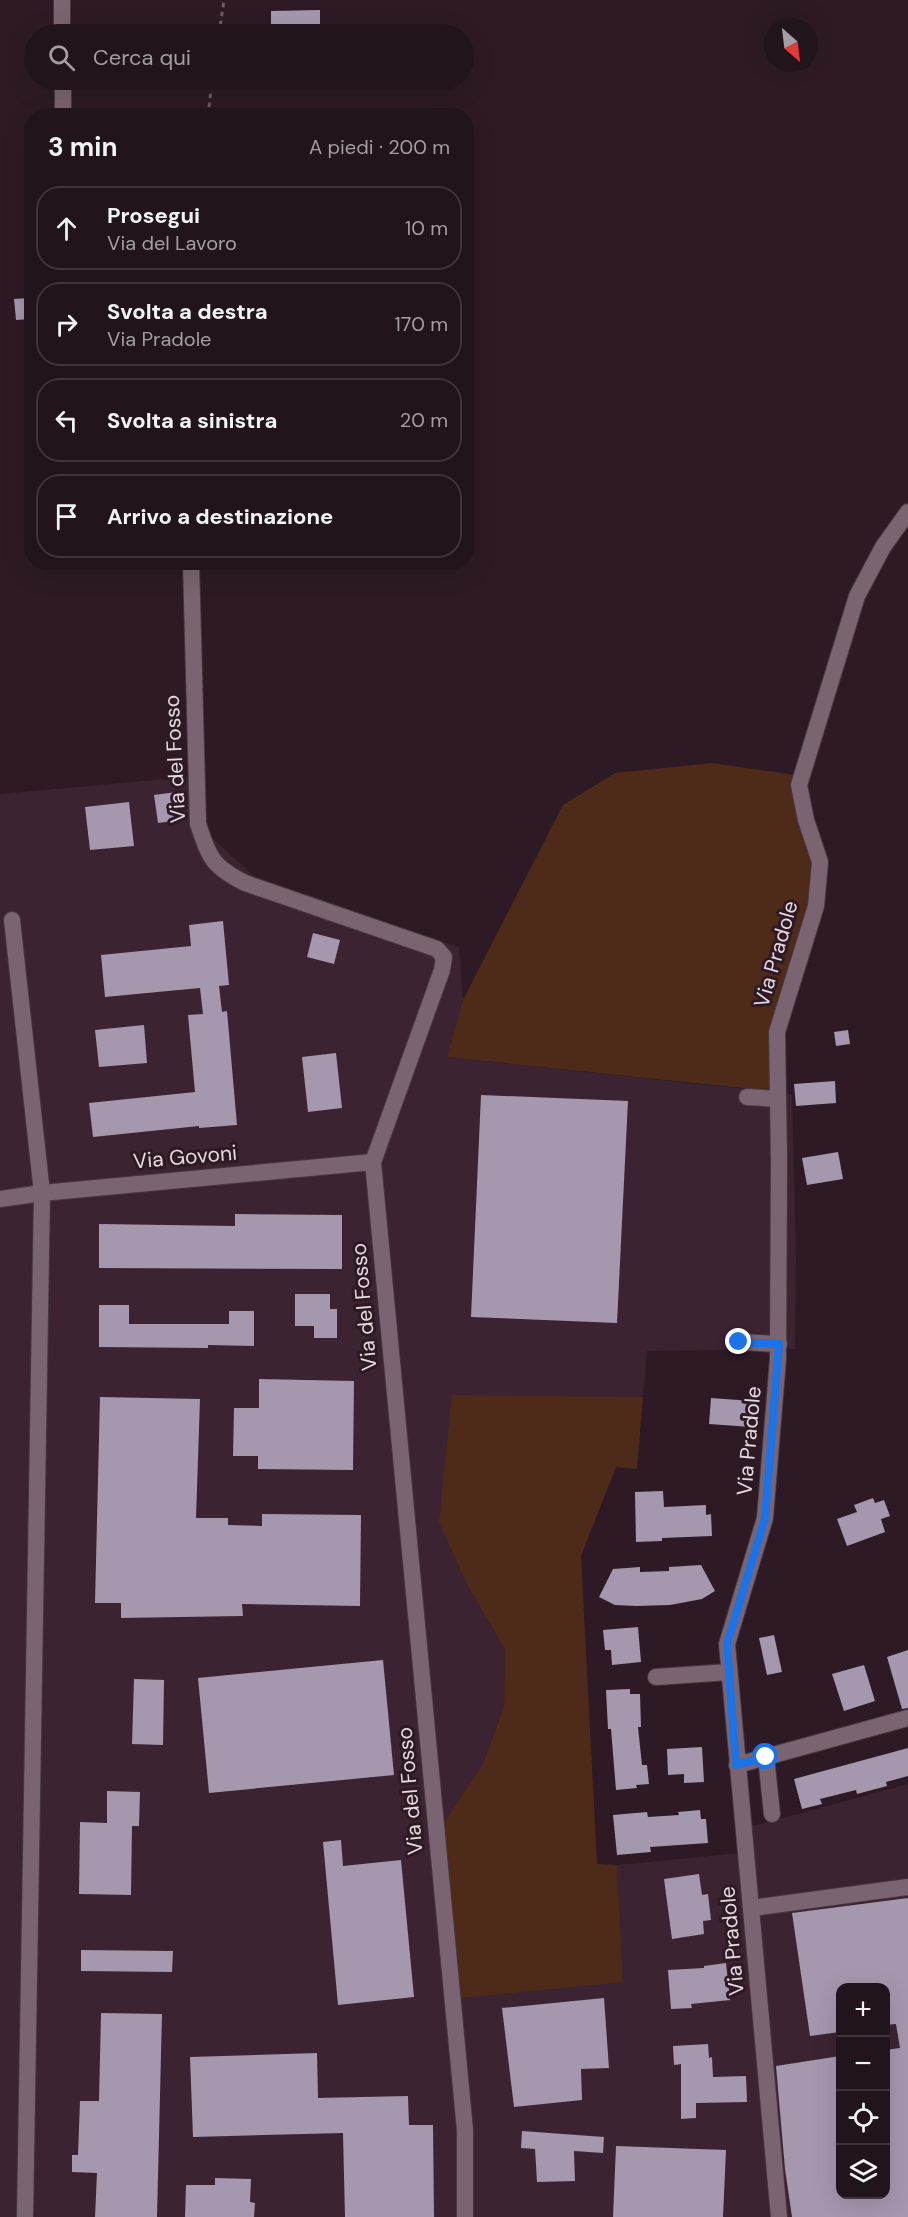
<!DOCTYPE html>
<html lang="it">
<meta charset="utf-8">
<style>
:root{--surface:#22141c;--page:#2a1d25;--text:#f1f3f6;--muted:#a29ea3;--line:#3f333b}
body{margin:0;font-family:"DM Sans",sans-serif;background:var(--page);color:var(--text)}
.controls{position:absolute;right:18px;bottom:18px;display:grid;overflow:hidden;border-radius:12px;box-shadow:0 6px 24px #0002}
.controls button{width:54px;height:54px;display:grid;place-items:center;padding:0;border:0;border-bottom:2px solid var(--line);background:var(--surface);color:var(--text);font:30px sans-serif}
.compass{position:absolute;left:764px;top:18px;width:54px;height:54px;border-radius:50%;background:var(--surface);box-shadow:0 6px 24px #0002;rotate:152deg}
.stop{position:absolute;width:18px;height:18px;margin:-14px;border:4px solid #1a73e8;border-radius:50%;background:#fff}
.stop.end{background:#1a73e8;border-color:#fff;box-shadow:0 2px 6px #0008}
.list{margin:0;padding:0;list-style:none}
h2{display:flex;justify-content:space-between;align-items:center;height:78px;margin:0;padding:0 24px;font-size:26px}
h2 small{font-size:20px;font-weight:400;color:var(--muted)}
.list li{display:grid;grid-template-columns:39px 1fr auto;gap:18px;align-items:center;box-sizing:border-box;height:84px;margin:0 12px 12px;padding:0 12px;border:2px solid var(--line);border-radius:24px}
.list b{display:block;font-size:22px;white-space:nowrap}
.list p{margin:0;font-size:20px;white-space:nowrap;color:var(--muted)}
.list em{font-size:20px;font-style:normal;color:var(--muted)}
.icon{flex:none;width:33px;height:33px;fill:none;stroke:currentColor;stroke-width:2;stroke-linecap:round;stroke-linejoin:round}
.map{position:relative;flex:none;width:908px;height:2217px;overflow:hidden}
.search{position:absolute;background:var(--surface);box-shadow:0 6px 24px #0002;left:24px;top:24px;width:450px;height:66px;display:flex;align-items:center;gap:15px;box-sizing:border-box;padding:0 21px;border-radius:33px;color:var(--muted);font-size:22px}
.panel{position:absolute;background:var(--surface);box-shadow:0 6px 24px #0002;left:24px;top:108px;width:450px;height:462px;border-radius:24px}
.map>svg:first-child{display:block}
</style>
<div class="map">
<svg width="908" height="2217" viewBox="0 0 908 2217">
<rect width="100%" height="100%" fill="#2d1a25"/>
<path fill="#3c2331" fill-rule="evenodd" d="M189 777 206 832 260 882 459 947 463 1000 448 1057 792 1094 796 1258 795 1349 647 1351 643 1397 452 1395 468 1586 505 1650 504 1706 483 1764 441 1827 623 1982 617 1865 741 1853 746 1828 908 1784V2217H0V794ZM840 1988H886V2194H840Z"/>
<g fill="#4e2b19">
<polygon points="712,763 794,775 793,792 811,861 808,907 772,1091 447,1057 463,1000 563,805 615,773"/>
<polygon points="452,1395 643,1397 637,1469 616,1467 581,1556 597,1864 617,1865 623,1982 460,1998 441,1827 483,1764 504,1706 505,1650 468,1586 439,1522"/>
</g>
<g fill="#a597ae">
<polygon points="320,10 320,26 271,26 271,11"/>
<polygon points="29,298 31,319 16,320 14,299"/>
<polygon points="177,792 181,820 158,823 154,795"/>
<polygon points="129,802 134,846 90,850 85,807"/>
<polygon points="223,921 229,985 219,986 222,1012 227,1011 237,1125 199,1128 199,1126 93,1137 89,1103 195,1092 188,1015 203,1014 200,988 105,997 101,955 191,946 189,925"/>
<polygon points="313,933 340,940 334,964 307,957"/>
<polygon points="144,1025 147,1063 99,1067 95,1030"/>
<polygon points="848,1030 850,1044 836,1046 834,1032"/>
<polygon points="336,1053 342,1108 308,1112 302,1057"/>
<polygon points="835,1081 836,1103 796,1106 794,1084"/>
<polygon points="481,1095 628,1101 617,1323 471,1317"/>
<polygon points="838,1152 843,1179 807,1185 802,1158"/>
<polygon points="235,1214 342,1215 342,1269 99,1268 99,1224 235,1226"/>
<polygon points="295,1294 330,1294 330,1309 337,1309 337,1338 314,1338 314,1326 295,1326"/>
<polygon points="99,1305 129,1305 129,1324 229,1324 229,1311 254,1311 254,1346 208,1345 208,1348 99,1347"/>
<polygon points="259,1379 354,1381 353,1470 258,1469 258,1456 233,1456 234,1408 259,1408"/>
<polygon points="100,1397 200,1399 196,1518 228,1518 228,1525 262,1526 262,1514 361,1515 360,1606 242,1604 243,1616 121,1618 121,1603 95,1603"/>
<polygon points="711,1398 752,1401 750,1427 709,1424"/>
<polygon points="663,1491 664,1507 706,1505 706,1515 711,1514 712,1536 662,1538 662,1541 636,1542 635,1492"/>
<polygon points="873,1498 875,1503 884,1500 890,1516 881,1519 885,1532 847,1546 837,1519 857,1512 854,1505"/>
<polygon points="701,1565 715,1591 702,1599 670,1605 636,1606 615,1605 599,1597 613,1569 640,1567 640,1572 669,1571 669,1567"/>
<polygon points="638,1627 641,1662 612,1665 611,1650 605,1650 603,1630"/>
<polygon points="774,1635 782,1672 767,1675 759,1638"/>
<polygon points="908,1650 908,1708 902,1709 887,1657"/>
<polygon points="383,1660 394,1775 209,1793 198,1678"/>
<polygon points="864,1665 875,1701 844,1711 832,1674"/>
<polygon points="134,1679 164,1680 163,1745 132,1744"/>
<polygon points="630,1689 630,1694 640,1694 641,1727 638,1727 642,1765 647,1765 649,1784 636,1785 637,1788 616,1790 611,1729 608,1729 606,1690"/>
<polygon points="702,1747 704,1782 684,1783 684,1774 668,1775 667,1749"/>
<polygon points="908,1748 908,1776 886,1782 887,1786 857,1794 856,1790 820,1799 822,1804 802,1809 794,1779"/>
<polygon points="107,1791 140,1792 139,1826 132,1826 131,1895 79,1894 80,1822 107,1823"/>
<polygon points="700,1810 701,1819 706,1819 708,1843 650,1847 651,1852 617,1855 613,1815 647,1812 648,1817 679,1815 678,1812"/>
<polygon points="341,1840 343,1866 401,1860 414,1997 338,2005 323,1842"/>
<polygon points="699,1874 702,1895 708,1894 711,1920 703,1921 704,1934 672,1939 664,1879"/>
<polygon points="908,1898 908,2217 792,2217 785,2169 776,2066 840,2056 840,2194 885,2194 885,2050 900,2048 896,2024 885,2025 885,1988 840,1988 840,2032 810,2036 792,1913"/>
<polygon points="81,1950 173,1951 172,1972 81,1971"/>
<polygon points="726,1963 730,2000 691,2004 692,2008 671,2009 668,1970 704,1968 704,1966"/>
<polygon points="604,1998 609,2068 581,2069 582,2100 514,2107 502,2008"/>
<polygon points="101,2013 162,2014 157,2217 95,2217 97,2173 72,2172 72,2155 78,2155 80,2101 99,2101"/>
<polygon points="708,2044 709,2058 712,2057 713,2077 746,2076 747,2102 696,2103 696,2118 681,2119 681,2064 674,2065 673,2046"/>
<polygon points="317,2053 318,2098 408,2096 409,2125 433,2125 434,2217 345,2217 343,2133 193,2137 190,2057"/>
<polygon points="522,2131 604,2137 603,2153 574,2151 575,2181 537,2182 535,2149 521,2148"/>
<polygon points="616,2146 726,2150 723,2217 613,2217"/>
<polygon points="215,2178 251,2179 250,2202 255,2203 254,2217 185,2217 186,2185 215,2185"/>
</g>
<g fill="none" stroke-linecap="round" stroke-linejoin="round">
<g stroke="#473840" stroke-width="18">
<g id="minor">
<polyline points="62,0 62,34"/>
<polyline points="63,80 63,116"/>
<path d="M191 562 198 824C210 859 212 866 245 883L437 949 444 957 442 970 373 1162 465 2130V2217"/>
<polyline points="12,920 42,1193 25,2217"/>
<polyline points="747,1097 778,1099"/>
<polyline points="0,1199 42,1193 373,1162"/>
<polyline points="739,1342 779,1344"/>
<polyline points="656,1677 729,1672"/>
<polyline points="766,1757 772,1814"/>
<polyline points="737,1765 908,1718"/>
<polyline points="752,1908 908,1887"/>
<polyline points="779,2217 727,1644 765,1518 778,1359 779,1161 777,1032 816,906 820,862 806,820 799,785 857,596 883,547 908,512"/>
</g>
</g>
<g stroke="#6d5c65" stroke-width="3" stroke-dasharray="4.5 4.5" stroke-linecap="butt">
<polyline points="219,34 224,0"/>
<polyline points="208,116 212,80"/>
</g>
<use href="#minor" stroke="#7b6471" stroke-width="16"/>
</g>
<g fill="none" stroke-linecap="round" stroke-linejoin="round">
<polyline stroke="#1a73e8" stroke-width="8" points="739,1342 779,1344 765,1518 727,1644 736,1765 766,1757"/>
</g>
<g text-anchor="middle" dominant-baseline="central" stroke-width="6" stroke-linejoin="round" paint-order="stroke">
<g font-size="21" fill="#e7d9e0" stroke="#2d1a25">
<text transform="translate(175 759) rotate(-93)">Via del Fosso</text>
<text transform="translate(776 954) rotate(-74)">Via Pradole</text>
<text transform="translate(185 1157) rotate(-5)">Via Govoni</text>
<text transform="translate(364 1307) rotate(-95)">Via del Fosso</text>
<text transform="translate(749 1441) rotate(-85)">Via Pradole</text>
<text transform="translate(410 1791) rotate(-95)">Via del Fosso</text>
<text transform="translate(732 1941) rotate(-95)">Via Pradole</text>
</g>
</g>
</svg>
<div class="controls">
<button>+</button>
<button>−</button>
<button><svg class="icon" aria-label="locate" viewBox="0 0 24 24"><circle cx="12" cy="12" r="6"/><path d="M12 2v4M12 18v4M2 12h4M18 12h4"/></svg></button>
<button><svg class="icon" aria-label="layers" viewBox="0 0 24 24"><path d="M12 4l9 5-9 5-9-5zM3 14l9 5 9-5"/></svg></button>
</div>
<svg class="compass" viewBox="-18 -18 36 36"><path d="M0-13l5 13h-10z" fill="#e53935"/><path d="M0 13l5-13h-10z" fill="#a29ea3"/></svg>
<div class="stop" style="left:766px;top:1757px"></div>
<div class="stop end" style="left:739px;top:1342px"></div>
<div class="search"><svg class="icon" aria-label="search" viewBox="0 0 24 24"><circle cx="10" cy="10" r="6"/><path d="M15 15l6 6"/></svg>Cerca qui</div>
<section class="panel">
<h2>3 min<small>A piedi · 200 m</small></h2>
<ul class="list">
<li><svg class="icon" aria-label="ahead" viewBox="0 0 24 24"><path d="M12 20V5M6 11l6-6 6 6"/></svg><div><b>Prosegui</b><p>Via del Lavoro</p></div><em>10 m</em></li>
<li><svg class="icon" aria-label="right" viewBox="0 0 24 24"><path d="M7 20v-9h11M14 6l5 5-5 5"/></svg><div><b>Svolta a destra</b><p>Via Pradole</p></div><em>170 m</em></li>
<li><svg class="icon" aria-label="left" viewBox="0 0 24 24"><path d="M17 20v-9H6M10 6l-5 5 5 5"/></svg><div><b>Svolta a sinistra</b></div><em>20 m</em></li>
<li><svg class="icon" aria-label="arrive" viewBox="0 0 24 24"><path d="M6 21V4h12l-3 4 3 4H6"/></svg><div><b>Arrivo a destinazione</b></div></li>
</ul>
</section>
</div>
